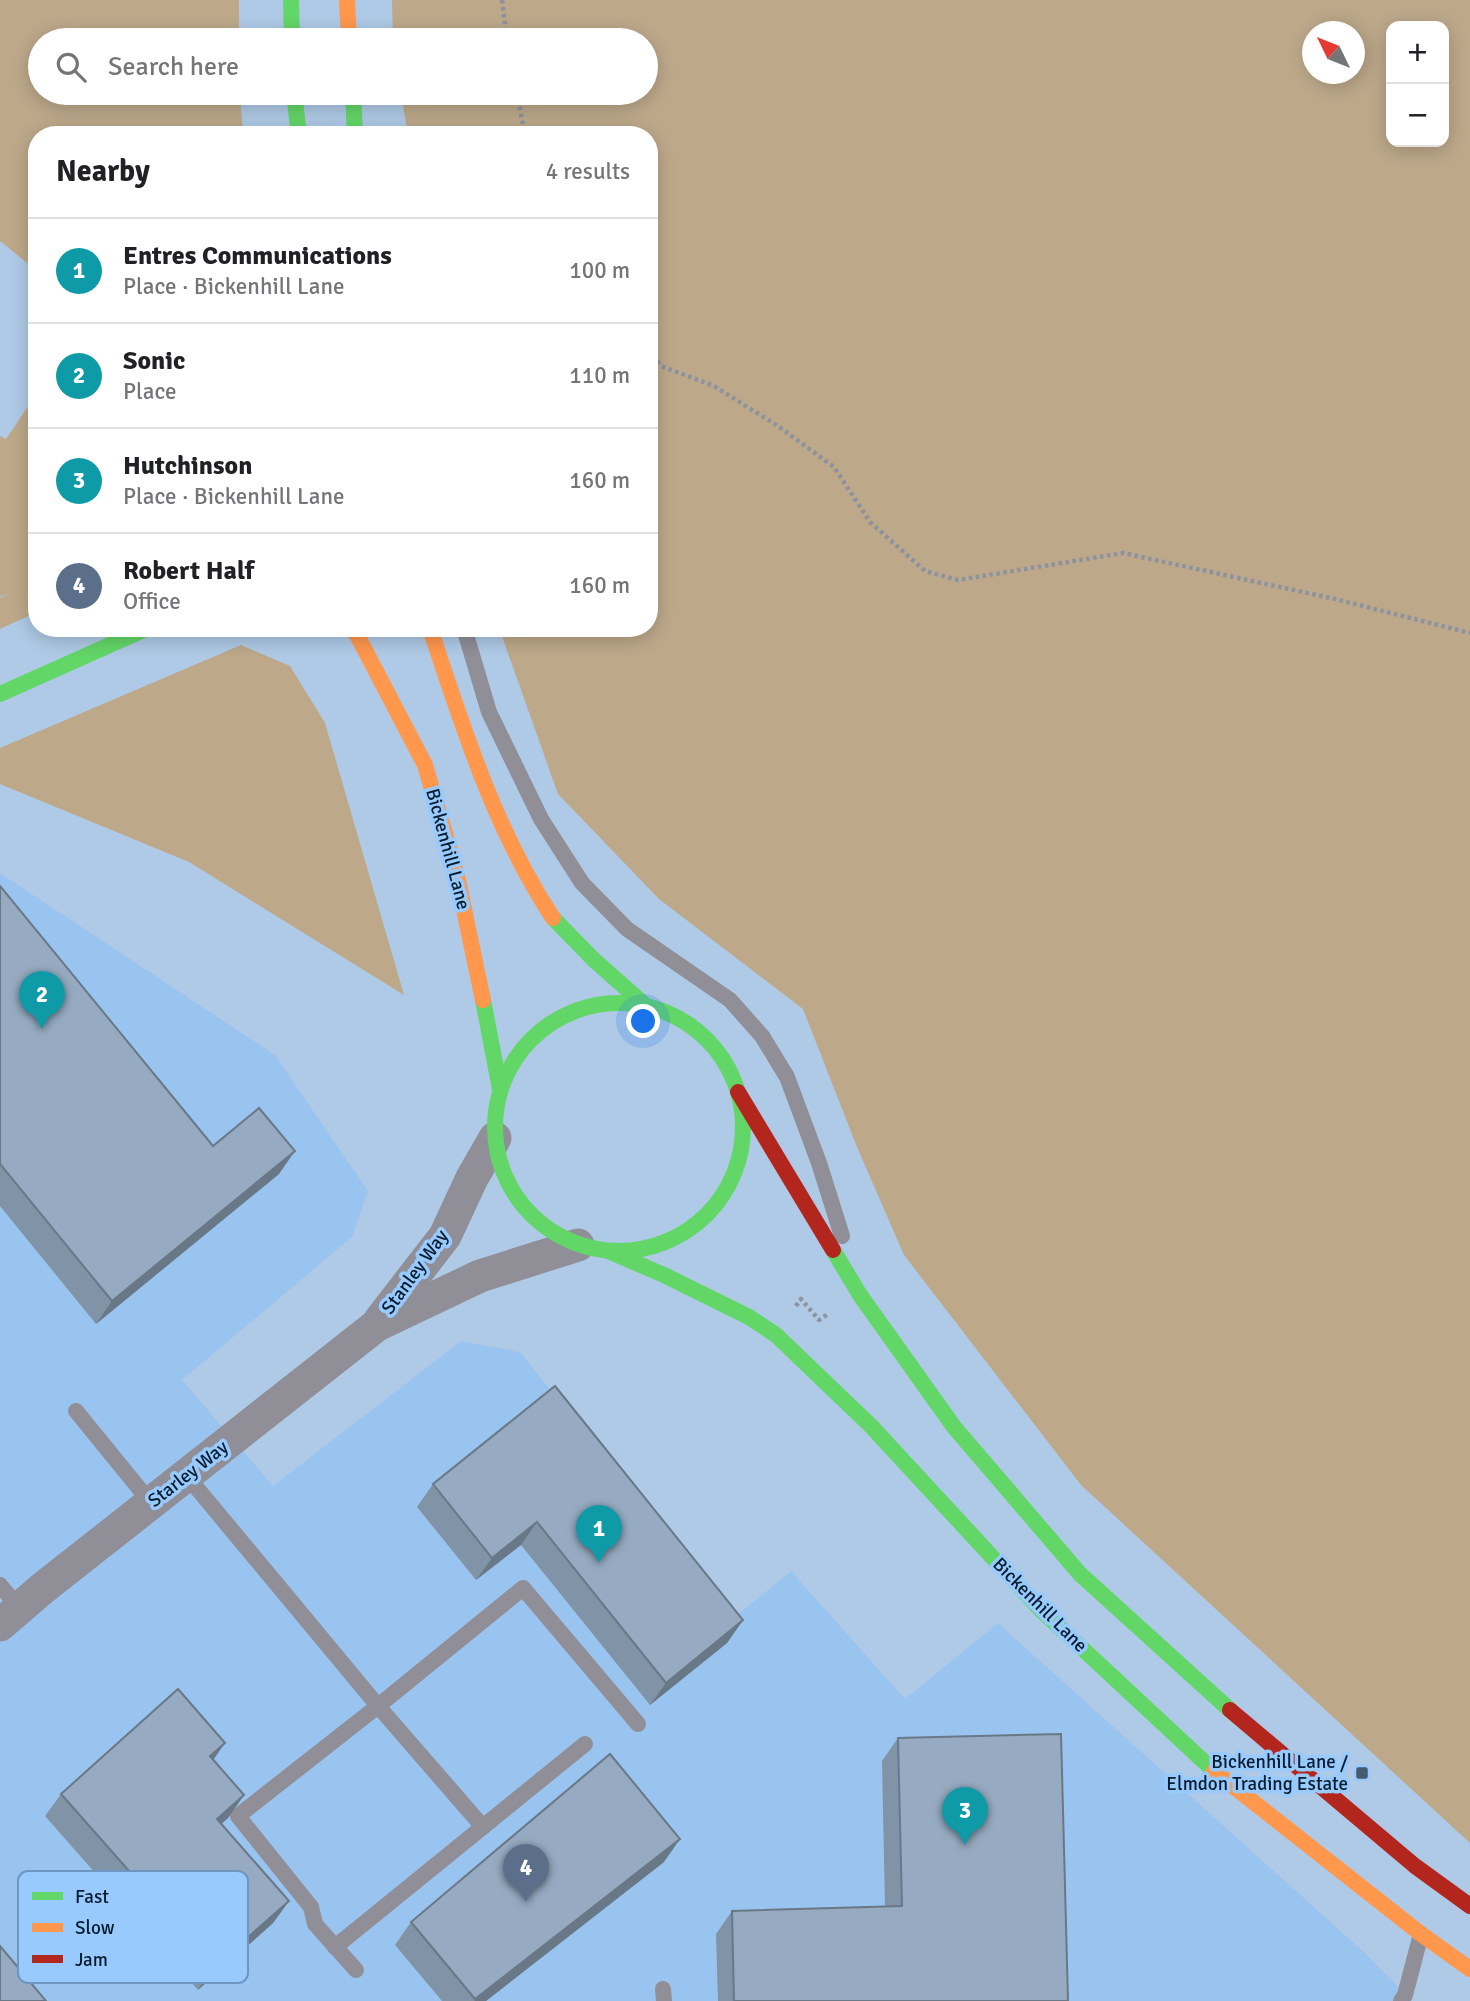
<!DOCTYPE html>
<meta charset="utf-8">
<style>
:root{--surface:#fff;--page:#f2f2f2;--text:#202124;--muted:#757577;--line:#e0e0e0;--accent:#0b8043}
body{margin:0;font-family:Signika,sans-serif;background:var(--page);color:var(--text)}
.controls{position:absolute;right:21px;top:21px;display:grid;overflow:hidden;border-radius:14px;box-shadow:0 4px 18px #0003}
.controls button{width:63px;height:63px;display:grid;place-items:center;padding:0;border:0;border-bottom:2px solid var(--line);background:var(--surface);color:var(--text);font:35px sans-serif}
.compass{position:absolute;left:1302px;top:21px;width:63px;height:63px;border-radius:50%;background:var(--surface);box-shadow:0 4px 18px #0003;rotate:313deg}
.you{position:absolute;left:644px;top:1022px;width:24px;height:24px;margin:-18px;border:5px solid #fff;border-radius:50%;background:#1a73e8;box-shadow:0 0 0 10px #1a73e833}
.badge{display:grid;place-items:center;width:46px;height:46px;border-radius:50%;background:var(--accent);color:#fff;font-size:23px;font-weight:700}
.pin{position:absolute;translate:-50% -58px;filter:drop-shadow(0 2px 4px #0008)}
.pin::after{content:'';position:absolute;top:37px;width:24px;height:21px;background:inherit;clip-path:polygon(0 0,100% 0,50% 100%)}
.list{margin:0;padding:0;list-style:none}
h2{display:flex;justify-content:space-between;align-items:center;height:91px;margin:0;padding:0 28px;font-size:30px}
h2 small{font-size:23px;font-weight:400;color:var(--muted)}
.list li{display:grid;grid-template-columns:46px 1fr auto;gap:21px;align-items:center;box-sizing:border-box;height:105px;padding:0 28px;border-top:2px solid var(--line)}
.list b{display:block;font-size:26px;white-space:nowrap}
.list p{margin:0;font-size:23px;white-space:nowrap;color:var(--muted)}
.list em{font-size:23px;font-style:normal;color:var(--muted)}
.icon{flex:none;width:38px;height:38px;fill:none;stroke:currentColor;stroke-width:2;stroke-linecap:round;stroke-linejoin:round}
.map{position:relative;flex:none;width:1470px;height:2001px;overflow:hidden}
.search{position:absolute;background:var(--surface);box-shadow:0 4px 18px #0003;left:28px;top:28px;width:630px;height:77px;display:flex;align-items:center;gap:18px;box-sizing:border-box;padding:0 24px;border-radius:38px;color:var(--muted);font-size:26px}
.panel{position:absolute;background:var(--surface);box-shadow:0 4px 18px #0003;left:28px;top:126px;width:630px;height:511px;border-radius:28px}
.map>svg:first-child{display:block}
</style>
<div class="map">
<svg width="1470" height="2001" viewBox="0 0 1470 2001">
<rect width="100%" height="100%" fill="#afcae6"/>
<polygon fill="#9ac4f0" points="0,873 275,1055 368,1191 352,1237 182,1380 273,1486 461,1341 520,1352 734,1618 791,1571 905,1699 998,1623 1365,1953 1412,2001 0,2001"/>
<g fill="#bda88a" fill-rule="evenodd">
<polygon points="0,0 239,0 239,40 40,40 40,93 240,93 243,135 37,135 37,271 0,241"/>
<path d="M392 0H1470V1843L1081 1485 904 1255 857 1147 803 1009 659 899 558 794 499 628H649V135H408L401 93H646V40H393ZM1444 26V142H1391V26ZM1312 32H1354V74H1312Z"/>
<polygon points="37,393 37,612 0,629 0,598 11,593 0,597 0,436 6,439"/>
<polygon points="241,645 290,666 325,723 404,995 189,862 0,784 0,748"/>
</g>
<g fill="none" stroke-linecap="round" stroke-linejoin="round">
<g stroke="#8c939f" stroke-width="4.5" stroke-dasharray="3.5 3.5" stroke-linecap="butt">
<polyline points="502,0 507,40"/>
<polyline points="517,93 525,135"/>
<polyline points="649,350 661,366 714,386 778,426 834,467 870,522 925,571 958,580 1123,553 1335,599 1470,633"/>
<polyline points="796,1306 801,1299 819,1320 828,1314"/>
</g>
<g stroke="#908e97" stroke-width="16">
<polyline points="464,628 489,712 541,819 582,883 627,929 730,1000 762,1036 787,1077 819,1163 842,1236"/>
<polyline points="76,1411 151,1503"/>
<polyline points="186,1475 378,1706 483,1827"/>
<polyline points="0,1585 19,1608"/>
<polyline points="335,1947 585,1744"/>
<polyline points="356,1970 315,1924 311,1907 238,1816 378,1706 523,1588 638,1724"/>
<polyline points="663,1989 664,2001"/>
<polyline points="1401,2001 1405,1995 1421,1934"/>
</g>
<g stroke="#908e97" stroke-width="33">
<polyline points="380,1320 445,1236 472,1178 495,1138"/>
<polyline points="0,1625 43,1588 377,1325 480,1276 578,1245"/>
</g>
<g stroke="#63d668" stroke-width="16">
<polyline points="291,0 292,40"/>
<polyline points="294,93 299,135"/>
<polyline points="353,93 355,135"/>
<polyline points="0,694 148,628"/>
<polyline points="553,918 594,960 645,1005"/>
<polyline points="483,1000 500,1089"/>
<circle cx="619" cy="1127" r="124"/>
<polyline points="833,1250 860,1295 954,1427 1080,1574 1230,1710"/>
<polyline points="608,1251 664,1275 749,1317 776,1335 871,1426 1042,1611 1214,1771"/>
</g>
<g stroke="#ff974d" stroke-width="16">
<polyline points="347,0 349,40"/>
<polyline points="348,628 356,633 425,765 456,871 483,1000"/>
<path d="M430 628C463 728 495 830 553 918"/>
<polyline points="1214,1771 1421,1934 1470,1969"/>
</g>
<g stroke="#b3261e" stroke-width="16">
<polyline points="738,1092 833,1250"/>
<polyline points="1230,1710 1415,1866 1470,1906"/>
</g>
</g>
<g fill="#8193a6">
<polygon points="0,886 213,1146 279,1174 96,1324 0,1206"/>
<polygon points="555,1386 743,1620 727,1643 650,1705 521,1545 476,1580 417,1507 433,1484"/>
<polygon points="898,1738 1068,2001 718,2001 716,1934 732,1911 885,1907 882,1761"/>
<polygon points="213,1759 244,1795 228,1818 221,1824 289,1901 273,1923 198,1990 45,1816 61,1794"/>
<polygon points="664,1862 486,2001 442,2001 395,1945 411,1922"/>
</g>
<g fill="#697887">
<polygon points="295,1151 279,1174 96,1324 112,1301"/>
<polygon points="537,1522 521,1545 476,1580 492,1558"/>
<polygon points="743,1620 727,1643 650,1705 666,1683"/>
<polygon points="225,1743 209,1766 210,1756"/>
<polygon points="244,1795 228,1818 201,1842 217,1819"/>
<polygon points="680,1839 664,1862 486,2001 474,2001"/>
<polygon points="289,1901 273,1923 198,1990 214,1967"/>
</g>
<g fill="#96abc1" stroke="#697887" stroke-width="2">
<polygon points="0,886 213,1146 259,1108 295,1151 112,1301 0,1164"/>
<polygon points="555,1386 743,1620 666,1683 537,1522 492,1558 433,1484"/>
<polygon points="178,1689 225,1743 210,1756 244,1795 217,1819 289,1901 214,1967 61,1794"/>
<polygon points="1061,1734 1068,2001 734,2001 732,1911 902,1906 898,1738"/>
<polygon points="610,1754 680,1839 475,1999 411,1922"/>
<polygon points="0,1946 46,2001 0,2001"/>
</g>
<rect fill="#435a70" stroke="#98cafd" stroke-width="2.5" x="1355" y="1766" width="14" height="14" rx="3.5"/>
<g text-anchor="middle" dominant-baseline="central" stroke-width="7" stroke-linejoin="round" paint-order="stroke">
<g font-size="19" fill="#091d30" stroke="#98cafd">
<text transform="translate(448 849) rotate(75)">Bickenhill Lane</text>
<text transform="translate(415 1272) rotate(-54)">Stanley Way</text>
<text transform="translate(188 1474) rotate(-38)">Starley Way</text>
<text transform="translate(1040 1605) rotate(45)">Bickenhill Lane</text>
</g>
<g font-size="19" fill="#091d30" stroke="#98cafd" text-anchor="end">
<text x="1348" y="1762">Bickenhill Lane /<tspan x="1348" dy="22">Elmdon Trading Estate</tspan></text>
</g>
</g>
<rect x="18" y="1871" width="230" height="112" rx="10" fill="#98cafd" stroke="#6d96c0" stroke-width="2"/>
<rect x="32" y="1892" width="31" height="8" fill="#63d668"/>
<rect x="32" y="1923" width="31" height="9" fill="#ff974d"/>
<rect x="32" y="1955" width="31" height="8" fill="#b3261e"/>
<g font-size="19" fill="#091d30">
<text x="75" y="1903">Fast</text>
<text x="75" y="1934">Slow</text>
<text x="75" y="1966">Jam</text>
</g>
</svg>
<div class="controls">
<button>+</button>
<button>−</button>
</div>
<svg class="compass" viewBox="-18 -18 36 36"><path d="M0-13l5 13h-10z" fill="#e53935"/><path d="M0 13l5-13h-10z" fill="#757577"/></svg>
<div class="you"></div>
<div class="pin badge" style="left:599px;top:1563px;background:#0f9aa8">1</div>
<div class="pin badge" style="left:42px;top:1029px;background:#0f9aa8">2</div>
<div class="pin badge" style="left:965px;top:1845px;background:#0f9aa8">3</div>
<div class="pin badge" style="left:526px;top:1902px;background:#5c6f8a">4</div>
<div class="search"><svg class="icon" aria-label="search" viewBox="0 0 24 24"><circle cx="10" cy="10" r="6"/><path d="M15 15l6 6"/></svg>Search here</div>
<section class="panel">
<h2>Nearby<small>4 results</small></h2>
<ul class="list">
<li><span class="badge" style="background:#0f9aa8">1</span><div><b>Entres Communications</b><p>Place · Bickenhill Lane</p></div><em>100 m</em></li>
<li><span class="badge" style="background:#0f9aa8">2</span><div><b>Sonic</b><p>Place</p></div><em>110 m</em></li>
<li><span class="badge" style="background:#0f9aa8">3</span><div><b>Hutchinson</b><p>Place · Bickenhill Lane</p></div><em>160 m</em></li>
<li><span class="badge" style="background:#5c6f8a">4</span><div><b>Robert Half</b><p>Office</p></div><em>160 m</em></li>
</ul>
</section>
</div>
